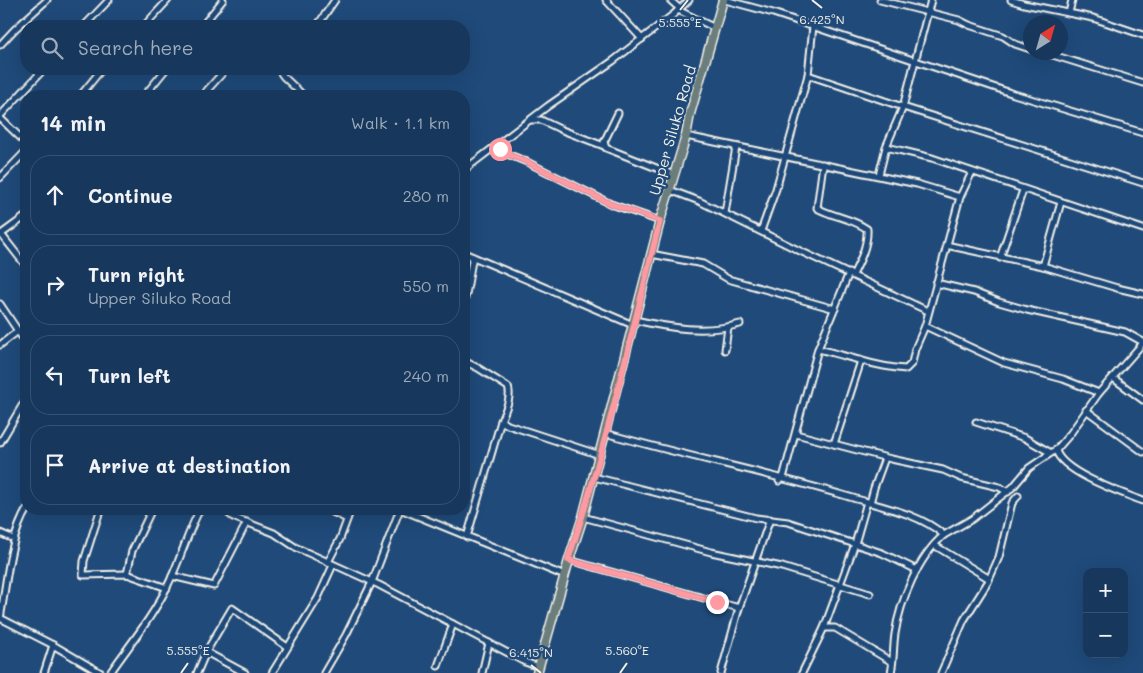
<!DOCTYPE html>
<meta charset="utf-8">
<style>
:root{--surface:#17385c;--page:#203f62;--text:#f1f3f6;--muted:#9eacbb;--line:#365272}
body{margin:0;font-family:Mali,sans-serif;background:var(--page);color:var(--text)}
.controls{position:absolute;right:15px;bottom:15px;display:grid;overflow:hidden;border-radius:10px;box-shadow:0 5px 20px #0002}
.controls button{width:45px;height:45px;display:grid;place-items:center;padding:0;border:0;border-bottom:1px solid var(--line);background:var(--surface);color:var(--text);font:25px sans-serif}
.compass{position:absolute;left:1023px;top:15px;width:45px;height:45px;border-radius:50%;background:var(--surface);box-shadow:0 5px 20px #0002;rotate:37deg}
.stop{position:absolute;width:15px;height:15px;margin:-11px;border:4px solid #ff9aa2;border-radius:50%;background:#fff}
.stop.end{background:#ff9aa2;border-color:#fff;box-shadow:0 1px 5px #0008}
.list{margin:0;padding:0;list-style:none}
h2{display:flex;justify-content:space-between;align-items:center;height:65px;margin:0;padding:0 20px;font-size:21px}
h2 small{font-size:16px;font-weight:400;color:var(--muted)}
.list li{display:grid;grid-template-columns:32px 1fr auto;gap:15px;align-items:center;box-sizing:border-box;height:80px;margin:0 10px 10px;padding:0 10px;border:1px solid var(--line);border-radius:20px}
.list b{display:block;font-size:19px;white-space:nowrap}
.list p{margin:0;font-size:16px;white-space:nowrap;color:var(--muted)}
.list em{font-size:16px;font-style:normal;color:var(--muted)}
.icon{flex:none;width:28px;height:28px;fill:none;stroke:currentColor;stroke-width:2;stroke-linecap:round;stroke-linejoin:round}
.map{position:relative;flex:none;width:1143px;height:673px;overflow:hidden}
.search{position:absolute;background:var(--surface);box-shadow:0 5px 20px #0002;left:20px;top:20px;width:450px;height:55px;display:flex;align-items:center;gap:12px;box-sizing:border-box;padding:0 18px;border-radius:20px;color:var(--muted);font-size:19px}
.panel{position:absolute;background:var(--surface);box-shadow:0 5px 20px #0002;left:20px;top:90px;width:450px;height:425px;border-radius:20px}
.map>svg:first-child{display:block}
</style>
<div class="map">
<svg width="1143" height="673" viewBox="0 0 1143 673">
<rect width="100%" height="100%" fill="#1f4a7a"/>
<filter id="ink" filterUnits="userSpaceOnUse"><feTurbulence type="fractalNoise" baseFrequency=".02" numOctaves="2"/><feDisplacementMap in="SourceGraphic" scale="10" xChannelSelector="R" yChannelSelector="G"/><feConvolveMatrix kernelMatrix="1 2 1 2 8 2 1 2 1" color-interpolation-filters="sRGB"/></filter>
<g filter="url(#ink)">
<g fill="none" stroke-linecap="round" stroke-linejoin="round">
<g stroke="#f4f1e8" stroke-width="9">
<g id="street">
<polyline points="606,0 642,39"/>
<polyline points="670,0 680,9"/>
<polyline points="725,0 773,13 1014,94 1143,133"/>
<polyline points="880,0 959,20 969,25 1003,36 1015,44 1030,49"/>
<polyline points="1011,0 1024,4 1093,18 1143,35"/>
<polyline points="678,10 715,28"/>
<polyline points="1069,13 1072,0"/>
<polyline points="84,26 109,0"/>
<polyline points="144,26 168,0"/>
<polyline points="202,26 223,0"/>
<polyline points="317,26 335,0"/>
<polyline points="813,26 808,75 903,107 1143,183"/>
<polyline points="0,45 15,29 47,0"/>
<polyline points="1043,52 1143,83"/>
<polyline points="283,69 281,73 284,77 304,96"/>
<polyline points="80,96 102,69"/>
<polyline points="144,96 166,69"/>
<polyline points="202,96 226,69"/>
<polyline points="618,113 604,142 606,148 674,175"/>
<polyline points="0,116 44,69"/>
<polyline points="0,118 26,143"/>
<polyline points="531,120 541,120 562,130 604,146"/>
<polyline points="686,136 917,184 960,197"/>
<polyline points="499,143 502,152 527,162 611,204 660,221"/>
<polyline points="886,147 932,158 1143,229"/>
<path d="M823 164 817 208C833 217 852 218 867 229 868 245 860 261 853 275"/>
<polyline points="464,170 548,106 613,61 674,14 689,0"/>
<polyline points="879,175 886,147 903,107 931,0"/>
<polyline points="0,178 26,151"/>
<polyline points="670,190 699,201 798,250 928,311"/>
<polyline points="725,213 736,147"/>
<polyline points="761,231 776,189 808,75"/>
<polyline points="1,234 26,266"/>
<polyline points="0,235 26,216"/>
<polyline points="946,245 1043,266 1117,288 1143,294"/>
<polyline points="464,253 633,325"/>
<polyline points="651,254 703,264 728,279 835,309"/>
<polyline points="1000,258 1023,190"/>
<polyline points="1043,266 1061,202"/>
<polyline points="936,283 974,292 999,302 1027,310 1125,332 1143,342"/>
<path d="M464 301C469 286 469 272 473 257"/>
<polyline points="0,304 26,343"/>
<path d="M635 320C670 328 705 334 740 324"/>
<polyline points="925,326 1004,363 1063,379 1099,393"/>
<polyline points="0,345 18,331"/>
<path d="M818 349C848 356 876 367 906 369L912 363 915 349 925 326 960 197 972 172"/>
<polyline points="725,350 728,327"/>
<path d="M464 361 478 368 508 387C512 397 505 411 501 421L508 425 600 455"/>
<polyline points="1113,378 1143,400"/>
<polyline points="1086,410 1143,452"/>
<polyline points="976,422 1025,438 1051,453"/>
<path d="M605 433C687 457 771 473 853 498 883 507 920 514 944 535 918 557 900 601 895 634 893 647 894 660 891 673"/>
<polyline points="796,434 891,459 943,470 961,478 999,487 1008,492"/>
<polyline points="0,443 26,399"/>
<polyline points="834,444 860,364 860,360"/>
<path d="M1056 450C1061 472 1122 493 1143 501"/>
<polyline points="594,477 756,518 788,522 882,553 917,570"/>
<polyline points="779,481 783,478 818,349 849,273"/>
<polyline points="870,503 874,488 885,458"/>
<polyline points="103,509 99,514 84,561 83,575 127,574 167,588"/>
<polyline points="223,509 233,517 274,533 295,547 379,585 525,662 539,667"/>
<polyline points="326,509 347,519"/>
<polyline points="400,509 565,576"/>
<polyline points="583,517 711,552 782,567 870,594"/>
<polyline points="0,533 14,539"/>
<polyline points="944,535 972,519 1013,487 1029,468 1057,449 1070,434 1099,393 1143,343"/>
<polyline points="467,537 501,421"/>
<polyline points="934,545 988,578"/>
<polyline points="569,560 739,608 770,519"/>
<polyline points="328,562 340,539 351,509"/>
<polyline points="127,574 132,551 152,509"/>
<polyline points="172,576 214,586 247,522"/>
<polyline points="0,618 53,645 101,673"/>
<path d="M0 619C6 587 10 535 27 509"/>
<polyline points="824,628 835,628 892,662"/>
<polyline points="206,652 232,608 286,646"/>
<polyline points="438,666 453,624"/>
<polyline points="44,673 53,645"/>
<path d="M110 673C130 644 152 618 167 587 180 561 187 534 200 509"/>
<polyline points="197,673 206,652 245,673"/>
<polyline points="272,673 318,598 333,565"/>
<polyline points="324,673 346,635 372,582 400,509"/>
<polyline points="482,673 489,643"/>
<polyline points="721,673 739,608"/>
<polyline points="802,673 824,628 855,544 867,502"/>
<polyline points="941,673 964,620 988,582 999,557 1012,503 1018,496"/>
</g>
</g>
<g stroke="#f4f1e8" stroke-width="11">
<polyline id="primary" points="537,673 569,560 583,517 660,221 686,136 690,114 723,0"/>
</g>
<use href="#street" stroke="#1f4a7a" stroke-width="5"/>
<use href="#primary" stroke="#6c7e7c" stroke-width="8"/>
</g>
</g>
<g fill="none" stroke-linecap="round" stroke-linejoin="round" filter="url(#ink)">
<path stroke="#ff9aa2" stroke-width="6" d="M500 149 502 152 527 162 611 204 660 221C631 334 606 449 568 560L717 602"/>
</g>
<path fill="none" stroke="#f4f1e8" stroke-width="2" d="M812 0 822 8M680 10 688 0M531 665 541 673M181 673 188 663M620 673 627 663"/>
<g text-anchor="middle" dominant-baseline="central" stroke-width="5" stroke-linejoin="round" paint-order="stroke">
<g font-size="15" fill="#f4f1e8" stroke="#1f4a7a">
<text transform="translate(672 130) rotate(-74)">Upper Siluko Road</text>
</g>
</g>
<g font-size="12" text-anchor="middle" fill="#f4f1e8" stroke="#1f4a7a" stroke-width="5" stroke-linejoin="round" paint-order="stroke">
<text x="822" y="24">6.425°N</text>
<text x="680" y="27">5.555°E</text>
<text x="188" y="655">5.555°E</text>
<text x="627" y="655">5.560°E</text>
<text x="531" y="657">6.415°N</text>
</g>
</svg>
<div class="controls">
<button>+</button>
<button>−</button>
</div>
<svg class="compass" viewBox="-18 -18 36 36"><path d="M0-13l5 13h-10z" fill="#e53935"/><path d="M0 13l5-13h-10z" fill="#9eacbb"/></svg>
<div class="stop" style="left:500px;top:149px"></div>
<div class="stop end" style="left:717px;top:602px"></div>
<div class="search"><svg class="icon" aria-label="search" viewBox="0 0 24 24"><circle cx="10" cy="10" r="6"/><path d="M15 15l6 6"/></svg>Search here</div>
<section class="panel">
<h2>14 min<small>Walk · 1.1 km</small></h2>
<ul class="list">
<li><svg class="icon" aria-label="ahead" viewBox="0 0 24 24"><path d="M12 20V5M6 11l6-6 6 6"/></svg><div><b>Continue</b></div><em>280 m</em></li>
<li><svg class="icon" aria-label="right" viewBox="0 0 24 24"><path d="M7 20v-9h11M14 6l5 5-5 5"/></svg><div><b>Turn right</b><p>Upper Siluko Road</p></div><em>550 m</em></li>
<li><svg class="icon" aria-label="left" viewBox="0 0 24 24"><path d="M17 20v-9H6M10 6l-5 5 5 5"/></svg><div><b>Turn left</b></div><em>240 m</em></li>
<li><svg class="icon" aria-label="arrive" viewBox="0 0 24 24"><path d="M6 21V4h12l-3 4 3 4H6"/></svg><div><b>Arrive at destination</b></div></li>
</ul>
</section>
</div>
